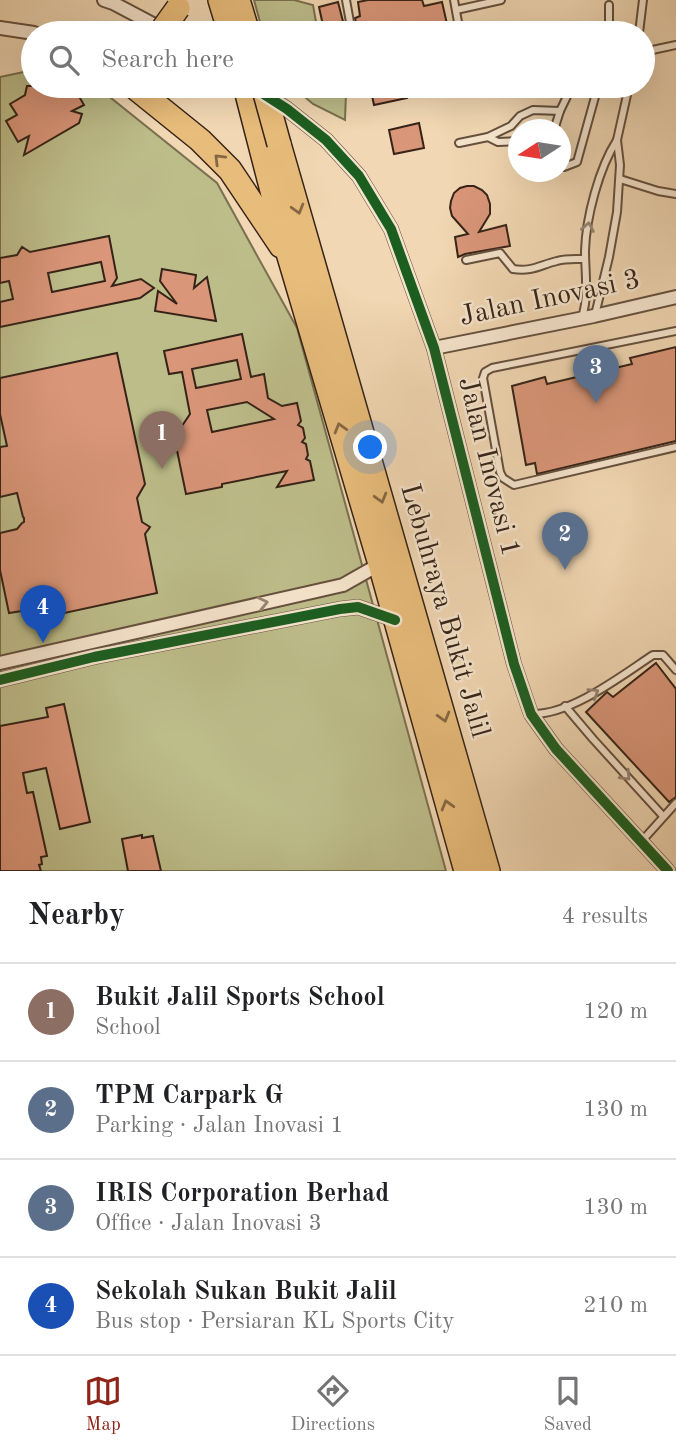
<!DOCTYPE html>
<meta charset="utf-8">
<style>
:root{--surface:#fff;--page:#f6f6f6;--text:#202124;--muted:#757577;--line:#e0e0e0;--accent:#8f2418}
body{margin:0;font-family:"Old Standard TT",serif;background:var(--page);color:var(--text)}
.compass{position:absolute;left:508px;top:119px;width:63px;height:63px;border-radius:50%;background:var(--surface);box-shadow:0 7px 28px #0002;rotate:258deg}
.you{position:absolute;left:371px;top:448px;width:24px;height:24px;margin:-18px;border:5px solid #fff;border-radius:50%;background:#1a73e8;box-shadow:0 0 0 10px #1a73e833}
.badge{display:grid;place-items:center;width:46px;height:46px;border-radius:50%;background:var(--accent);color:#fff;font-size:23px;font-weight:700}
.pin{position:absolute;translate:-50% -58px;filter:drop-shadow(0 2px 4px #0008)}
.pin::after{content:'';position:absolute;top:37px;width:24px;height:21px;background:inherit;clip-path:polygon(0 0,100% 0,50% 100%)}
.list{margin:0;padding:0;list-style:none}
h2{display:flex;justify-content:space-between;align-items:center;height:91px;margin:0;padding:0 28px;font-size:30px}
h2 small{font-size:23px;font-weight:400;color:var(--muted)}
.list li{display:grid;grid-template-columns:46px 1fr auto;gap:21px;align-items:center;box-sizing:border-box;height:98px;padding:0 28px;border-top:2px solid var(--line)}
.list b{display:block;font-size:26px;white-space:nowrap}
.list p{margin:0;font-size:23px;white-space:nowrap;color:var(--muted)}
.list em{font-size:23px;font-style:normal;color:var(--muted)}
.icon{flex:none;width:38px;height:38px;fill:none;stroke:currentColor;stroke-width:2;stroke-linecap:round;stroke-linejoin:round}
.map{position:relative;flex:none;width:676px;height:871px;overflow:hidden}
.search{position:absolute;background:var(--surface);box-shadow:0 7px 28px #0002;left:21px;right:21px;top:21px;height:77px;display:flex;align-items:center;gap:18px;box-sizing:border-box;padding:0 24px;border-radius:38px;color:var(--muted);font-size:26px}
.sheet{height:483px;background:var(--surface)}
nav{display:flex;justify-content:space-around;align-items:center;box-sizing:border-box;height:98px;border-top:2px solid var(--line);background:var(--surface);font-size:19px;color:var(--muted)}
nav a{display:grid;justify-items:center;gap:4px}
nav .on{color:var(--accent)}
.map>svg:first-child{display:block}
</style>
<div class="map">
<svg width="676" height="871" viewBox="0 0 676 871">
<rect width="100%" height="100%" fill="#f1d7b3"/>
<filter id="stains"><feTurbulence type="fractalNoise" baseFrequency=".00286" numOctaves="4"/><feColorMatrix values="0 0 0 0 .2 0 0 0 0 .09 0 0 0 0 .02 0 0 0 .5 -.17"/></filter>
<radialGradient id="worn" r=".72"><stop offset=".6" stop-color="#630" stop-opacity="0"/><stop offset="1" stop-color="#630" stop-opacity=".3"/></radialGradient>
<g fill="#bdbd8a" stroke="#7a7050" stroke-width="2">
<polygon points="254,0 294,0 313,5 318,33 263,33"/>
<polygon points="33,70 33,86 96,86 217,183 297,328 446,871 0,871 0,77"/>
<polygon points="292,86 333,86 346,93 345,120 313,104"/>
</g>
<g fill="#da9679" stroke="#362317" stroke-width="2" fill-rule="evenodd">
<polygon points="368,0 422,0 424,6 442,2 447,24 425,29 426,33 358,33 355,18 360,16 358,2"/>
<polygon points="338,2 346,33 318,33 324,30 319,7"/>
<polygon points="27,86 73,86 84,105 72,111 82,114 79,123 24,155 29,136 18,142 6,121 17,115 10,104 25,95"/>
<polygon points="370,86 404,86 407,98 374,105"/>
<polygon points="419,123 424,148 394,154 389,130"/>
<polygon points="467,186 474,186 482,190 487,195 490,204 490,214 479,232 506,225 510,246 465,254 458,257 455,237 468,234 452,216 450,208 451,201 454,193 460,188"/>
<path d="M109 236 117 278 112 286 141 279 154 288 140 298 0 327V302L13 299 9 281 0 283V258L17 255 22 247 30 252ZM101 262 105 281 52 292 48 273Z"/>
<polygon points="162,269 196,275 194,288 207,277 216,321 155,311 158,291 177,304 160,281"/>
<path d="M242 334 251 377 264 374 268 398 282 406 297 403 301 421 298 425 303 428 305 438 302 442 306 444 308 455 306 459 310 461 314 480 277 487 287 471 222 484V487L186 494 173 431 180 429 190 414 182 372 169 374 164 351ZM237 360 241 379 196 388 192 369ZM247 402 274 419 212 432 207 410Z"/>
<polygon points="676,347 676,441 537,474 535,463 526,465 512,386 545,377 547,384 632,364 630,358"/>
<polygon points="117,353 145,484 137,498 142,522 150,527 145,534 157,593 46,617 34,609 9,613 0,570 0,533 17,529 22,523 24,522 24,518 23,517 17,493 0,497 0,447 7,446 0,414 0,378"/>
<polygon points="656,663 676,689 676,797 669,802 586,712 607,692 613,697"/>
<polygon points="64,704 90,822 60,829 46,768 23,773 27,793 33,792 47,856 41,857 42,864 39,865 41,871 0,871 0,726 48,717 46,708"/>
<polygon points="142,835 142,838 153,836 161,871 128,871 122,839"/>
</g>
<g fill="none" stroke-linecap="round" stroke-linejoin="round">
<g stroke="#65503e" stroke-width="10">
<g id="lane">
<polyline points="346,0 352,33"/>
<polyline points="454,0 460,33"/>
<polyline points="456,10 501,0"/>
<polyline points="609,33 609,5"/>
<polyline points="639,33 643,0"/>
<polyline points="643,52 676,45"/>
<polyline points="554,130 560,111"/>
<polyline points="488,137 511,126 520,116 533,110 560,111 572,86"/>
<polyline points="459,143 488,137 498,142 518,141"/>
<polyline points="560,165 564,167 577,162 598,86"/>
<polyline points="620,179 658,191 676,194"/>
<path d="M466 260 500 253 513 269C532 272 540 265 557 261 566 258 576 259 585 259"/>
<polyline points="595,315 609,257 617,212 620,165 617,140 629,86"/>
<path d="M582 317C589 296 585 272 585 251 586 217 599 168 617 140"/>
<polyline points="676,331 492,368 485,372 483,378 500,472 503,478 514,485 676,447"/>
<polyline points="565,706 593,739 663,816"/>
<path d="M533 714C572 714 621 676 653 655H663L676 670"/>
<polyline points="641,842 676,803"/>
</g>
</g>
<g stroke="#65503e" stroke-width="16">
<g id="street">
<polyline points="104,0 113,3 166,31"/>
<polyline points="0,28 34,33"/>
<polyline points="266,95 287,109 326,140 359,176 391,229 434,348 514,664 531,714 556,749 668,871"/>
<polyline points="434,348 594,316 676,297"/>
<polyline points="0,663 343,585 380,564"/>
<polyline points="0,680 94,657 340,609 358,607 395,620"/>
</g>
</g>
<g stroke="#362317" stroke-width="26">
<g id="highway">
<polyline points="220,0 230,33"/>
<polyline points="238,0 248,33"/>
<polyline points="133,86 200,140 230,170 281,246"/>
<polyline points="245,86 288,253 380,564 466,871"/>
<polyline points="279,144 488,871"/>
</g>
</g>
<use href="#lane" stroke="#f6e5ce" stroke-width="6"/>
<use href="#street" stroke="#f6e5ce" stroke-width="12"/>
<use href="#highway" stroke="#e8bc7a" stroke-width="23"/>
<g stroke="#362317" stroke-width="26" stroke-linecap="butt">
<g id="highway-bridge">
<polyline points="160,33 178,8"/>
<polyline points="263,86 279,144"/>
</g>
</g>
<use href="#highway-bridge" stroke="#e8bc7a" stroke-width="23"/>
<g stroke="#f6e5ce" stroke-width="15">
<g id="cycleway">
<polyline points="251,86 287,109 326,140 359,176 391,229 434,348 514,664 531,714 556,749 668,871"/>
<polyline points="0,680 94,657 340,609 358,607 395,620"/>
</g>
</g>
<use href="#cycleway" stroke="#1b5e20" stroke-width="10"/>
</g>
<defs><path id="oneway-chevron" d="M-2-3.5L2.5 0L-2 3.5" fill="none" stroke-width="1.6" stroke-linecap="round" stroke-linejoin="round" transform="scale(1.75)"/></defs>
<g stroke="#866844">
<use href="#oneway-chevron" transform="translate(219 159) rotate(-135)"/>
<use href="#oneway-chevron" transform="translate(298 209) rotate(74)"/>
<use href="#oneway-chevron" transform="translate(340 428) rotate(-106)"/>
<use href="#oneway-chevron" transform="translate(381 498) rotate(74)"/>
<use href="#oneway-chevron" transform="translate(444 717) rotate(74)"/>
<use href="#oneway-chevron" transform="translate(447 805) rotate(-106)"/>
</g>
<g stroke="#968472">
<use href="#oneway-chevron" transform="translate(588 227) rotate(-80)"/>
<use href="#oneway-chevron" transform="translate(263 603) rotate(-13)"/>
<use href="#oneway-chevron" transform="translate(594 693) rotate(-32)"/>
<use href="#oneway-chevron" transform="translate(626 776) rotate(47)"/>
</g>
<g text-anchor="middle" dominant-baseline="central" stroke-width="5" stroke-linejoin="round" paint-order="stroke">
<g font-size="28" fill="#362317" stroke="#f6e5ce">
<text transform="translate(550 299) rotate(-12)">Jalan Inovasi 3</text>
<text transform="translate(488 467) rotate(76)">Jalan Inovasi 1</text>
<text transform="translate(444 611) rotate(74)">Lebuhraya Bukit Jalil</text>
</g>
</g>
<rect width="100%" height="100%" filter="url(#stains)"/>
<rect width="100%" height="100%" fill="url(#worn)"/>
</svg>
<svg class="compass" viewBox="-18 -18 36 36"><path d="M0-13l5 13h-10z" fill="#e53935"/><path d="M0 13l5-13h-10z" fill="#757577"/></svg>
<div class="you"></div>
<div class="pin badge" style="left:162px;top:469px;background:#8d6e63">1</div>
<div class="pin badge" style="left:565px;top:570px;background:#5c6f8a">2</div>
<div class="pin badge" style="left:596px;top:403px;background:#5c6f8a">3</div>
<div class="pin badge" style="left:43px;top:643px;background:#1a4fb4">4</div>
<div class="search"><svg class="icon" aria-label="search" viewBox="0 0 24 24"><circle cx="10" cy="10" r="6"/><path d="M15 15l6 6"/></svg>Search here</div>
</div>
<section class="sheet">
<h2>Nearby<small>4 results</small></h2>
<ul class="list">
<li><span class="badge" style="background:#8d6e63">1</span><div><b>Bukit Jalil Sports School</b><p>School</p></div><em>120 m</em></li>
<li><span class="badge" style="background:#5c6f8a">2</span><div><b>TPM Carpark G</b><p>Parking · Jalan Inovasi 1</p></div><em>130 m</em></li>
<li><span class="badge" style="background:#5c6f8a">3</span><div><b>IRIS Corporation Berhad</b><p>Office · Jalan Inovasi 3</p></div><em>130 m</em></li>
<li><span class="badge" style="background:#1a4fb4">4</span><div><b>Sekolah Sukan Bukit Jalil</b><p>Bus stop · Persiaran KL Sports City</p></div><em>210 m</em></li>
</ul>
</section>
<nav>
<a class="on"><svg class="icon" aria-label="map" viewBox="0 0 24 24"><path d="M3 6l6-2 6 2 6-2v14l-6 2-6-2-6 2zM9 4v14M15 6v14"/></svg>Map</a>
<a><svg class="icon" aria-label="directions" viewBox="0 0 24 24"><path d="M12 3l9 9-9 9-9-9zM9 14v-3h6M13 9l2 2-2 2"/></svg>Directions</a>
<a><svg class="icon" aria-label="saved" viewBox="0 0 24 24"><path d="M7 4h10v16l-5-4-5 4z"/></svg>Saved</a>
</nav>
